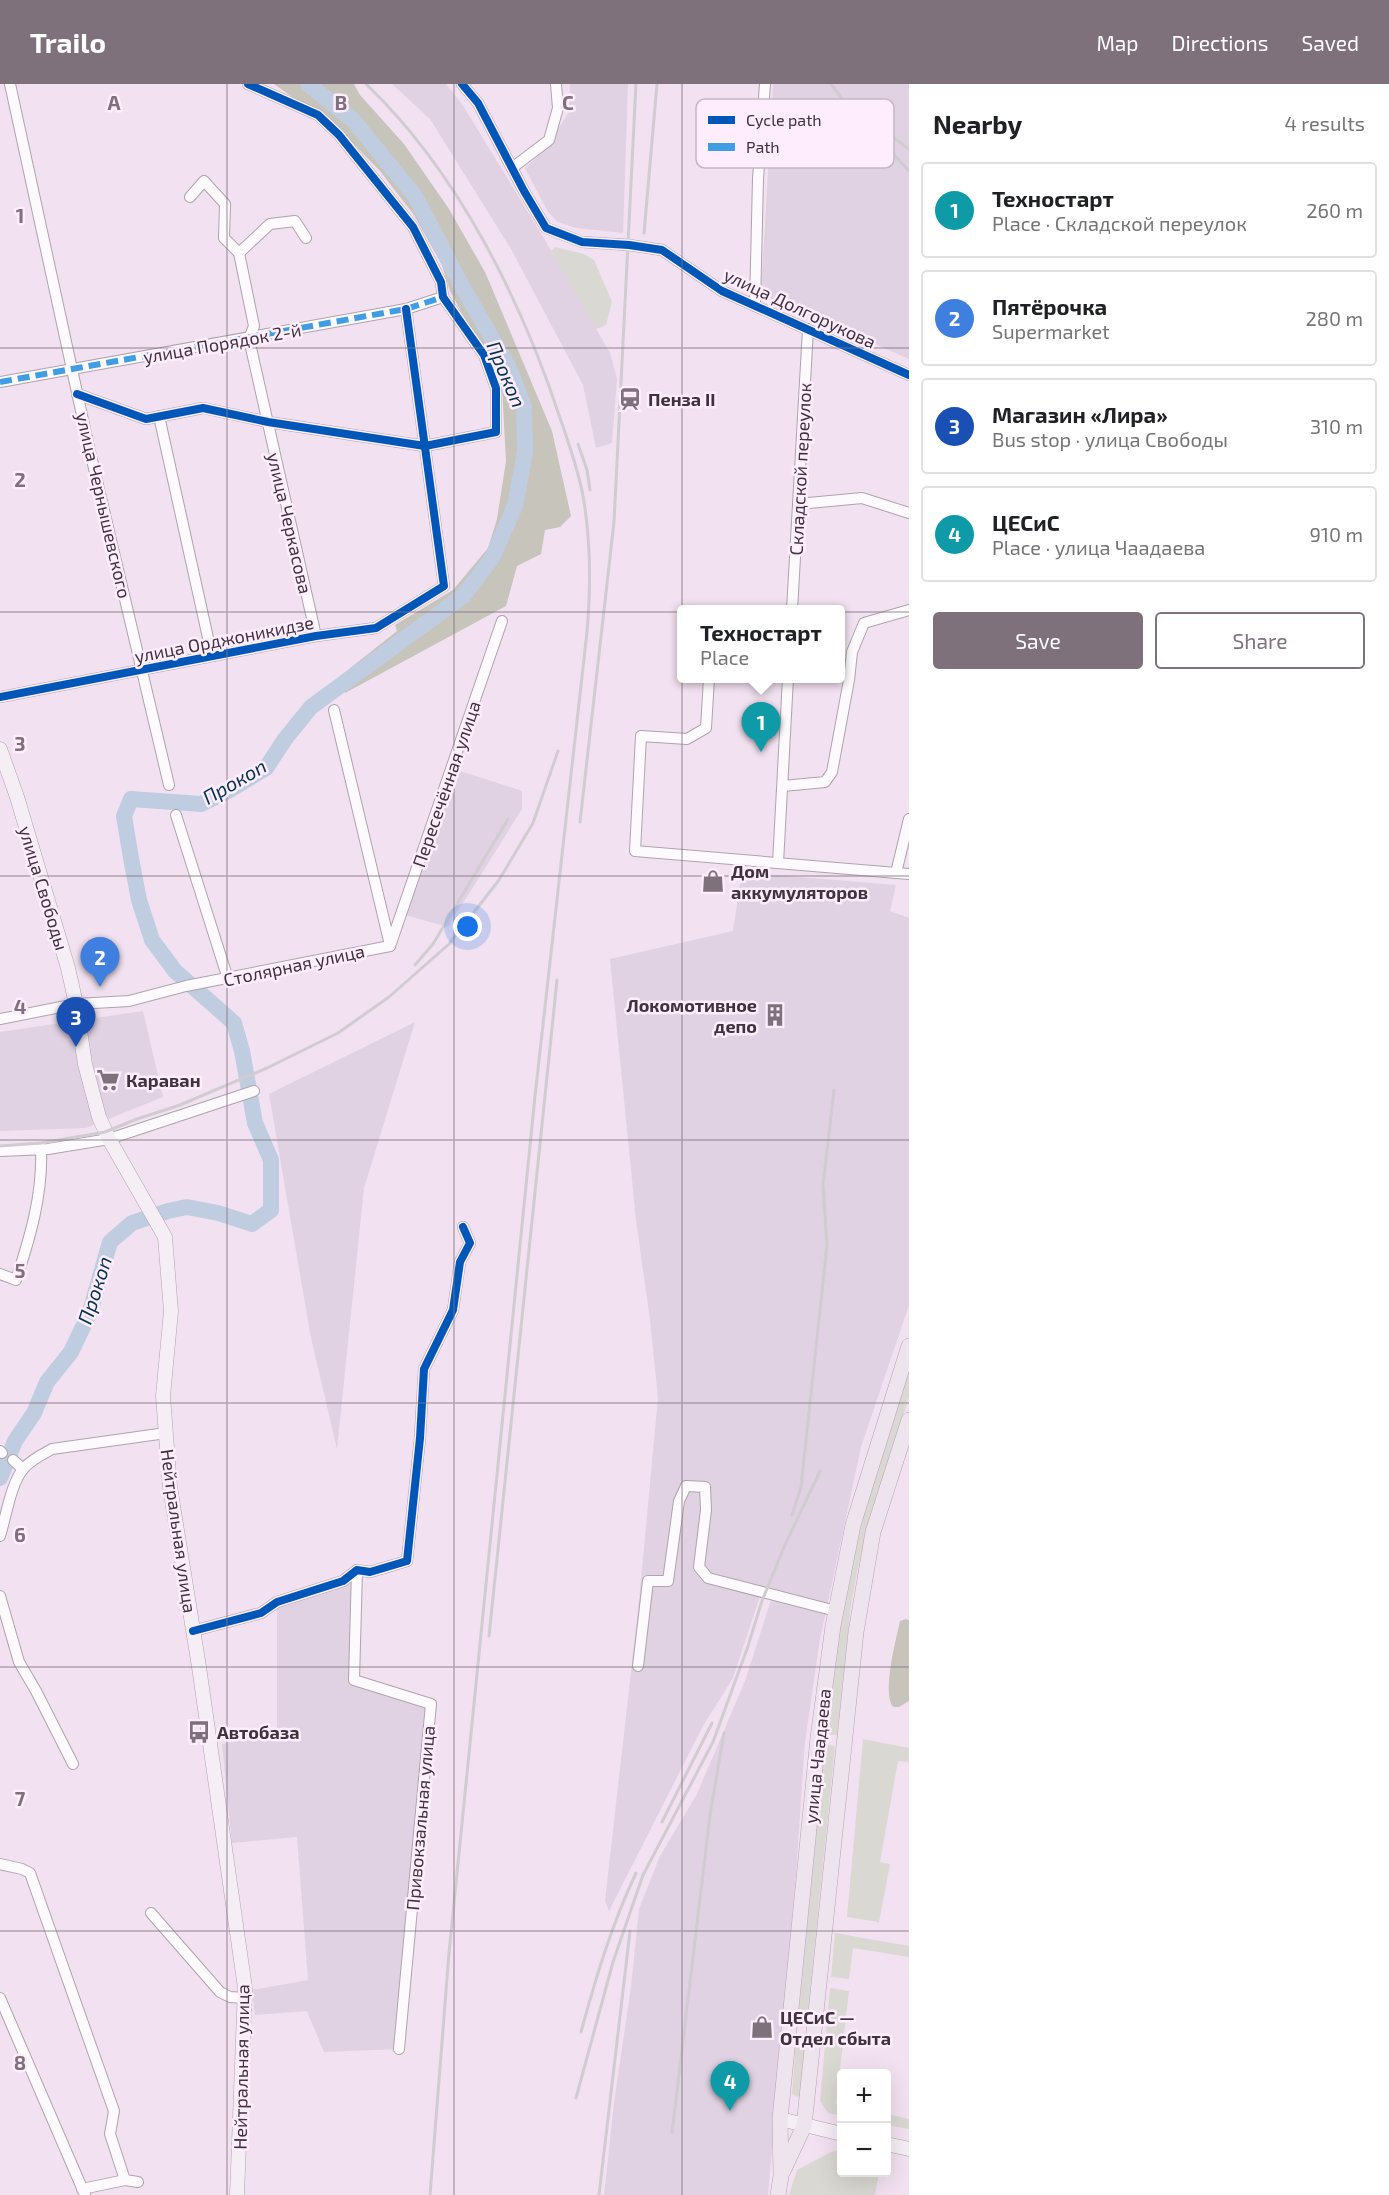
<!DOCTYPE html>
<meta charset="utf-8">
<style>
:root{--surface:#fff;--page:#f6f6f6;--text:#202124;--muted:#757577;--line:#e0e0e0;--accent:#7e717c}
body{margin:0;font-family:"Exo 2",sans-serif;background:var(--page);color:var(--text)}
.controls{position:absolute;right:18px;bottom:18px;display:grid;overflow:hidden;border-radius:6px;box-shadow:0 6px 24px #0002}
.controls button{width:54px;height:54px;display:grid;place-items:center;padding:0;border:0;border-bottom:2px solid var(--line);background:var(--surface);color:var(--text);font:30px sans-serif}
.you{position:absolute;left:468px;top:843px;width:21px;height:21px;margin:-15px;border:4px solid #fff;border-radius:50%;background:#1a73e8;box-shadow:0 0 0 9px #1a73e833}
.badge{display:grid;place-items:center;width:39px;height:39px;border-radius:50%;background:var(--accent);color:#fff;font-size:20px;font-weight:700}
.pin{position:absolute;translate:-50% -50px;filter:drop-shadow(0 2px 3px #0008)}
.pin::after{content:'';position:absolute;top:32px;width:21px;height:18px;background:inherit;clip-path:polygon(0 0,100% 0,50% 100%)}
.popup{position:absolute;left:677px;top:521px;width:168px;height:78px;box-sizing:border-box;display:grid;place-content:center;border-radius:6px;background:var(--surface);filter:drop-shadow(0 2px 4px #0005);font-size:20px;white-space:nowrap;color:var(--muted)}
.popup b{font-size:22px;color:var(--text)}
.popup::after{content:'';position:absolute;left:50%;top:100%;margin-left:-12px;border:12px solid transparent;border-top-color:var(--surface)}
.list{margin:0;padding:0;list-style:none}
h2{display:flex;justify-content:space-between;align-items:center;height:78px;margin:0;padding:0 24px;font-size:26px}
h2 small{font-size:20px;font-weight:400;color:var(--muted)}
.list li{display:grid;grid-template-columns:39px 1fr auto;gap:18px;align-items:center;box-sizing:border-box;height:96px;margin:0 12px 12px;padding:0 12px;border:2px solid var(--line);border-radius:6px}
.list b{display:block;font-size:22px;white-space:nowrap}
.list p{margin:0;font-size:20px;white-space:nowrap;color:var(--muted)}
.list em{font-size:20px;font-style:normal;color:var(--muted)}
.actions{display:flex;gap:12px;padding:18px 24px}
.actions a{flex:1;padding:14px 0;border:2px solid var(--accent);border-radius:6px;text-align:center;font-size:21px;color:var(--accent)}
.actions .main{background:var(--accent);color:#fff}
.map{position:relative;flex:none;width:909px;height:2111px;overflow:hidden}
header{display:flex;align-items:center;gap:36px;box-sizing:border-box;height:84px;padding:0 30px;background:var(--accent);color:#fff}
header strong{font-size:28px}
nav{display:flex;gap:33px;margin-inline-start:auto;font-size:21px}
main{display:flex}
aside{flex:1;background:var(--surface)}
.map>svg:first-child{display:block}
</style>
<header>
<strong>Trailo</strong>
<nav><a>Map</a><a>Directions</a><a>Saved</a></nav>
</header>
<main>
<div class="map">
<svg width="909" height="2111" viewBox="0 0 909 2111">
<rect width="100%" height="100%" fill="#f2e1f0"/>
<g fill="#e0d2e2">
<polygon points="392,0 446,0 462,20 542,151 610,269 617,295 612,359 596,364 583,301 511,165 430,35"/>
<polygon points="570,0 628,0 623,149 576,144 558,138 548,128 525,84 545,66 569,28"/>
<polygon points="773,0 909,0 909,275 761,210"/>
<polygon points="454,685 522,707 522,725 448,843 405,831"/>
<polygon points="750,789 896,801 890,827 909,834 909,1221 861,1363 820,1555 805,1658 796,1790 768,2111 604,2111 614,2019 631,1903 639,1825 660,1772 697,1710 745,1597 772,1513 761,1509 733,1594 703,1642 609,1827 605,1817 639,1517 658,1314 650,1236 636,1136 610,875 733,847 740,801 744,792"/>
<polygon points="143,927 163,1013 86,1044 0,1047 0,948"/>
<polygon points="415,938 364,1104 337,1365 311,1254 269,1010"/>
<polygon points="357,1486 354,1595 431,1620 399,1965 324,1968 307,1927 255,1931 252,1906 308,1896 297,1753 232,1759 222,1660 277,1647 277,1518"/>
</g>
<g fill="#dad8d2">
<polygon points="555,163 584,170 594,176 612,218 606,241 596,245 551,167"/>
<path d="M909 1286V1313L878 1409 858 1483 851 1521 837 1651 827 1650C833 1606 836 1562 844 1519 858 1439 885 1362 909 1286Z"/>
<polygon points="863,1655 909,1664 909,1678 898,1677 880,1778 890,1780 879,1838 847,1833"/>
<polygon points="825,1660 835,1662 807,1937 798,1936"/>
<polygon points="835,1849 909,1862 909,1873 853,1864 849,1895 831,1893"/>
<polygon points="830,1904 849,1907 836,2020 841,2021 841,2032 828,2029 820,2017"/>
<polygon points="796,1951 808,1951 802,2010 797,2013 792,2010"/>
<polygon points="887,2030 909,2035 909,2045 887,2041"/>
<polygon points="841,2065 842,2088 879,2089 875,2111 789,2111 797,2086 829,2069"/>
</g>
<g fill="#c6c4bb">
<polygon points="274,0 354,0 360,11 404,60 449,125 485,188 552,347 571,432 560,443 545,446 541,470 517,482 506,522 345,609 339,593 397,547 395,541 453,506 488,464 497,435 506,377 502,303 450,207 442,181 414,131 380,87 341,47"/>
<path d="M906 1535 909 1536V1617L899 1623H893C882 1608 896 1556 900 1537Z"/>
</g>
<g fill="none" stroke-linecap="round" stroke-linejoin="round">
<polyline stroke="#c0cde1" stroke-width="16" points="0,1394 15,1357 34,1329 47,1298 71,1268 90,1228 110,1158 132,1139 168,1127 187,1123 218,1129 252,1140 271,1126 271,1076 255,1039 242,967 234,939 175,887 152,856 139,816 131,774 124,732 131,715 201,720 228,707 266,684 285,655 311,623 463,512 492,474 515,422 525,368 524,323 508,282 463,204 415,112 353,36 308,0"/>
<g stroke="#afa3ae" stroke-width="12">
<g id="street">
<polyline points="10,0 88,359 169,701"/>
<polyline points="462,0 478,19 524,107 546,144 582,158 629,161 662,166 722,207 909,291"/>
<polyline points="512,84 549,56 558,24 556,0"/>
<polyline points="190,113 204,97 225,120 224,154 239,169 254,242 249,255 316,552"/>
<polyline points="239,169 270,140 295,137 306,154"/>
<polyline points="755,222 758,95 765,0"/>
<polyline points="0,298 406,225 443,213"/>
<polyline points="77,310 146,335 203,324 268,338 425,362 496,348 496,304 484,271 443,213 441,198 413,143 339,51 318,31 248,0"/>
<polyline points="159,332 212,572"/>
<polyline points="798,420 862,414 909,429"/>
<polyline points="792,526 808,245"/>
<polyline points="709,594 706,644 687,655 641,652 635,767 909,790"/>
<polyline points="0,613 316,552 376,544 444,502 406,225"/>
<polyline points="334,626 390,861"/>
<polyline points="783,702 825,698 832,688 849,596 852,568 864,539 909,526"/>
<polyline points="176,731 228,895"/>
<polyline points="778,779 788,594"/>
<polyline points="896,789 909,735"/>
<polyline points="390,862 502,537"/>
<polyline points="0,935 76,920 129,917 186,902 390,862"/>
<polyline points="0,1067 48,1065 109,1055 254,1007"/>
<path d="M0 1190 16 1196C30 1154 43 1110 41 1065"/>
<polyline points="0,1367 2,1369"/>
<polyline points="13,1376 23,1385"/>
<path d="M0 1452C6 1433 11 1398 24 1384 31 1376 43 1370 52 1365L166 1349"/>
<polyline points="357,1486 354,1596 431,1620 399,1965"/>
<polyline points="0,1512 19,1578 36,1607 73,1680"/>
<polyline points="193,1547 261,1529 277,1518 343,1497 357,1486 370,1488 407,1477 420,1354 424,1285 453,1226 460,1178 470,1159 463,1143"/>
<polyline points="638,1582 648,1497 668,1497 679,1417 686,1402 705,1403 706,1426 699,1483 708,1494 836,1527"/>
<polyline points="0,1780 22,1785 30,1789 114,2027 110,2050 125,2096 138,2098"/>
<polyline points="151,1829 220,1908 230,1913 244,1914"/>
<polyline points="0,1914 85,2111"/>
<polyline points="82,2105 125,2096"/>
</g>
</g>
<g stroke="#afa3ae" stroke-width="15">
<g id="secondary">
<polyline points="0,665 17,713 68,884 76,920 85,980 99,1033 109,1055 165,1153 171,1227 163,1312 170,1403 199,1583 245,1904 237,2111"/>
<polyline points="780,2035 842,2050"/>
<polyline points="886,2060 909,2065"/>
</g>
</g>
<g stroke="#b7a3b7" stroke-width="16">
<g id="primary">
<polyline points="783,2087 804,2042 856,1548 873,1448 909,1336"/>
<polyline points="778,2111 781,2092 780,2035 818,1654 833,1542 853,1441 909,1262"/>
</g>
</g>
<use href="#street" stroke="#fdfafd" stroke-width="10"/>
<use href="#secondary" stroke="#f5eff5" stroke-width="14"/>
<use href="#primary" stroke="#ede4ed" stroke-width="15"/>
<g stroke="#d1ccd1" stroke-width="3">
<path d="M366 0C457 87 521 215 560 334 569 360 578 385 583 412 591 457 591 502 587 548L535 1012 449 1869 430 2111"/>
<polyline points="831,0 840,12 909,87"/>
<polyline points="870,37 909,65"/>
<polyline points="644,149 657,0"/>
<polyline points="578,360 587,386 590,406"/>
<polyline points="580,738 614,438 636,0"/>
<polyline points="415,881 433,860 508,735"/>
<polyline points="0,1062 41,1059 105,1048 137,1035 180,1021 267,984 338,949 389,913 449,860 499,796 533,739 558,667"/>
<polyline points="792,1431 801,1403 827,1161 823,1101 834,1006"/>
<polyline points="489,1552 557,896"/>
<polyline points="662,1738 712,1639"/>
<path d="M581 1948C596 1893 612 1840 636 1789"/>
<polyline points="576,2014 613,1878 643,1791 713,1658 747,1565 762,1517 784,1463 820,1387"/>
<polyline points="672,2049 710,1731 724,1649"/>
<polyline points="599,2111 630,1847"/>
</g>
<polyline stroke="#3f9de3" stroke-width="6" stroke-dasharray="12 6" stroke-linecap="butt" points="0,298 406,225 443,213"/>
<g stroke="#feedfd" stroke-width="11">
<g id="cycleway">
<polyline points="462,0 478,19 524,107 546,144 582,158 629,161 662,166 722,207 909,291"/>
<polyline points="77,310 146,335 203,324 268,338 425,362 496,348 496,304 484,271 443,213 441,198 413,143 339,51 318,31 248,0"/>
<polyline points="0,613 316,552 376,544 444,502 406,225"/>
<polyline points="193,1547 261,1529 277,1518 343,1497 357,1486 370,1488 407,1477 420,1354 424,1285 453,1226 460,1178 470,1159 463,1143"/>
</g>
</g>
<use href="#cycleway" stroke="#0057b8" stroke-width="8"/>
</g>
<path fill="none" stroke="#7e717c" stroke-width="1.5" stroke-opacity="0.55" d="M227 0V2111M454 0V2111M682 0V2111M0 264H909M0 528H909M0 792H909M0 1056H909M0 1319H909M0 1583H909M0 1847H909"/>
<defs>
<g id="station-bare" transform="scale(1.8)"><path d="M-3-6H3Q5-6 5-4V2Q5 4 3 4L4.5 6H3L1.5 4h-3L-3 6H-4.5L-3 4Q-5 4-5 2V-4Q-5-6-3-6ZM-3.5-4v3h7v-3ZM-3.5 1v1.5H-2V1ZM2 1v1.5H3.5V1Z" fill="#7e717c" stroke="#feedfd" stroke-width="2.5" paint-order="stroke"/></g>
<g id="shop-bare" transform="scale(1.8)"><path d="M-5-2.5h2.3a2.7 3.5 0 0 1 5.4 0H5L5.5 6h-11ZM-1.5-2.5h3a1.5 2.3 0 0 0-3 0Z" fill="#7e717c" stroke="#feedfd" stroke-width="2.5" paint-order="stroke"/></g>
<g id="building-bare" transform="scale(1.8)"><path d="M-4-6H4V6H1V3H-1V6H-4ZM-2.5-4.3h1.7v1.8h-1.7ZM.8-4.3h1.7v1.8H.8ZM-2.5-1h1.7V.8h-1.7ZM.8-1h1.7V.8H.8Z" fill="#7e717c" stroke="#feedfd" stroke-width="2.5" paint-order="stroke"/></g>
<g id="supermarket-bare" transform="scale(1.8)"><path d="M-6-5.5h2.5l.6 2H6L4.5 2H-2.5L-4.4-4H-6ZM-1.5 3.2a1.3 1.3 0 1 0 .1 0ZM3 3.2a1.3 1.3 0 1 0 .1 0Z" fill="#7e717c" stroke="#feedfd" stroke-width="2.5" paint-order="stroke"/></g>
<g id="bus-bare" transform="scale(1.8)"><path d="M-5-6H5V4H4V6H2V4H-2V6H-4V4H-5ZM-3.5-4V0h7V-4ZM-3.5 1.2v1.5H-2V1.2ZM2 1.2v1.5H3.5V1.2Z" fill="#7e717c" stroke="#feedfd" stroke-width="2.5" paint-order="stroke"/></g>
</defs>
<g fill-rule="evenodd">
<use href="#station-bare" x="630" y="315"/>
<use href="#shop-bare" x="713" y="797"/>
<use href="#building-bare" x="775" y="931"/>
<use href="#supermarket-bare" x="108" y="996"/>
<use href="#bus-bare" x="199" y="1648"/>
<use href="#shop-bare" x="762" y="1943"/>
</g>
<g text-anchor="middle" dominant-baseline="central" stroke-width="5" stroke-linejoin="round" paint-order="stroke">
<g font-size="18" fill="#3f343e" stroke="#feedfd">
<text transform="translate(800 224) rotate(25)">улица Долгорукова</text>
<text transform="translate(222 259) rotate(-10)">улица Порядок 2-й</text>
<text transform="translate(800 385) rotate(-87)">Складской переулок</text>
<text transform="translate(104 421) rotate(77)">улица Чернышевского</text>
<text transform="translate(290 439) rotate(77)">улица Черкасова</text>
<text transform="translate(224 555) rotate(-11)">улица Орджоникидзе</text>
<text transform="translate(446 700) rotate(-71)">Пересечённая улица</text>
<text transform="translate(44 804) rotate(73)">улица Свободы</text>
<text transform="translate(294 881) rotate(-12)">Столярная улица</text>
<text transform="translate(179 1447) rotate(82)">Нейтральная улица</text>
<text transform="translate(817 1672) rotate(-84)">улица Чаадаева</text>
<text transform="translate(420 1734) rotate(-85)">Привокзальная улица</text>
<text transform="translate(241 1983) rotate(-89)">Нейтральная улица</text>
</g>
<g font-size="18" font-weight="bold" fill="#3f343e" stroke="#feedfd" text-anchor="start">
<text x="648" y="315">Пенза II</text>
<text x="731" y="787">Дом<tspan x="731" dy="21">аккумуляторов</tspan></text>
<text x="757" y="921" text-anchor="end">Локомотивное<tspan x="757" dy="21">депо</tspan></text>
<text x="126" y="996">Караван</text>
<text x="217" y="1648">Автобаза</text>
<text x="780" y="1933">ЦЕСиС —<tspan x="780" dy="21">Отдел сбыта</tspan></text>
</g>
<g font-size="20" font-style="italic" fill="#053352" stroke="#feedfd">
<text transform="translate(507 290) rotate(67)">Прокоп</text>
<text transform="translate(234 697) rotate(-30)">Прокоп</text>
<text transform="translate(94 1206) rotate(-72)">Прокоп</text>
</g>
</g>
<rect x="696" y="15" width="198" height="69" rx="9" fill="#feedfd" stroke="#c5b6c4" stroke-width="1.5"/>
<rect x="708" y="32" width="27" height="8" fill="#0057b8"/>
<rect x="708" y="59" width="27" height="8" fill="#3f9de3"/>
<g font-size="16" fill="#3f343e">
<text x="746" y="42">Cycle path</text>
<text x="746" y="69">Path</text>
</g>
<g font-size="20" text-anchor="middle" font-weight="bold" fill="#7e717c" stroke="#feedfd" stroke-width="5" stroke-linejoin="round" paint-order="stroke">
<text x="114" y="26">A</text>
<text x="341" y="26">B</text>
<text x="568" y="26">C</text>
<text x="20" y="139">1</text>
<text x="20" y="403">2</text>
<text x="20" y="667">3</text>
<text x="20" y="930">4</text>
<text x="20" y="1194">5</text>
<text x="20" y="1458">6</text>
<text x="20" y="1722">7</text>
<text x="20" y="1986">8</text>
</g>
</svg>
<div class="controls">
<button>+</button>
<button>−</button>
</div>
<div class="you"></div>
<div class="pin badge" style="left:761px;top:668px;background:#0f9aa8">1</div>
<div class="popup"><b>Техностарт</b>Place</div>
<div class="pin badge" style="left:100px;top:903px;background:#3f7fe0">2</div>
<div class="pin badge" style="left:76px;top:963px;background:#1a4fb4">3</div>
<div class="pin badge" style="left:730px;top:2027px;background:#0f9aa8">4</div>
</div>
<aside>
<h2>Nearby<small>4 results</small></h2>
<ul class="list">
<li><span class="badge" style="background:#0f9aa8">1</span><div><b>Техностарт</b><p>Place · Складской переулок</p></div><em>260 m</em></li>
<li><span class="badge" style="background:#3f7fe0">2</span><div><b>Пятёрочка</b><p>Supermarket</p></div><em>280 m</em></li>
<li><span class="badge" style="background:#1a4fb4">3</span><div><b>Магазин «Лира»</b><p>Bus stop · улица Свободы</p></div><em>310 m</em></li>
<li><span class="badge" style="background:#0f9aa8">4</span><div><b>ЦЕСиС</b><p>Place · улица Чаадаева</p></div><em>910 m</em></li>
</ul>
<div class="actions"><a class="main">Save</a><a>Share</a></div>
</aside>
</main>
